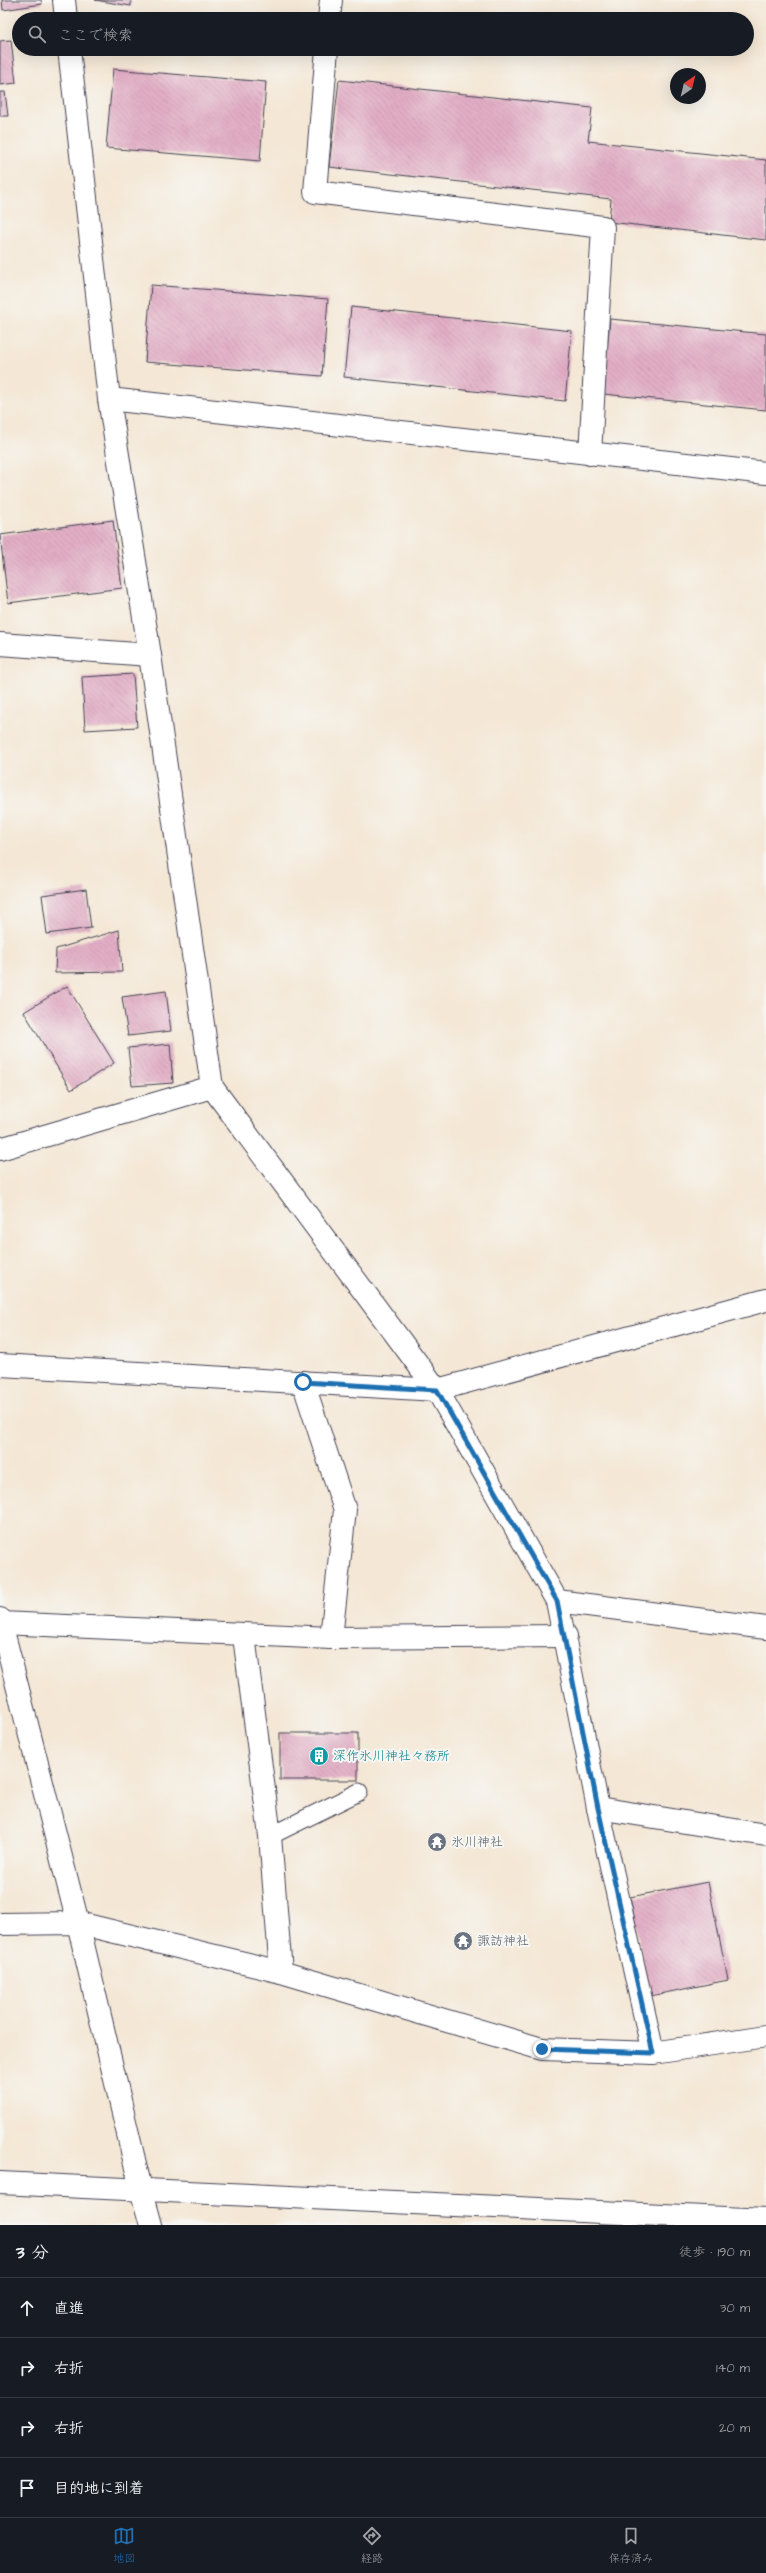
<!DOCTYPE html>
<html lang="ja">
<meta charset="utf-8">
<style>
:root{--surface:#171b24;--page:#242831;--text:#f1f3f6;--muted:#9ea1a6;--line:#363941;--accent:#1f6fb2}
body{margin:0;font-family:"Architects Daughter","Klee One",sans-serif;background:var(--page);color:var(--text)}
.compass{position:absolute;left:670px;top:68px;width:36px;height:36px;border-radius:50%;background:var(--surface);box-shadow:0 4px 16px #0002;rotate:35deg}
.stop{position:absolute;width:12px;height:12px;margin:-9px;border:3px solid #1f6fb2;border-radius:50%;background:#fff}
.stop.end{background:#1f6fb2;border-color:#fff;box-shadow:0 1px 4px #0008}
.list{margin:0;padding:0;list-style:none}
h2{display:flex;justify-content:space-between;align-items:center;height:52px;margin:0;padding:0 16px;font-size:17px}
h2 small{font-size:13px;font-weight:400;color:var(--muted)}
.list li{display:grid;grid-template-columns:26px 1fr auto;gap:12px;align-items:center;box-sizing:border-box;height:60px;padding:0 16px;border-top:1px solid var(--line)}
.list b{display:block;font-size:15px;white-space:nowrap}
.list em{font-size:13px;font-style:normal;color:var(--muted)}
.icon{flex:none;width:22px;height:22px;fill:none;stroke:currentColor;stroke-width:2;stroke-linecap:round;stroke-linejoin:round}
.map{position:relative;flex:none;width:766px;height:2225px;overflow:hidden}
.search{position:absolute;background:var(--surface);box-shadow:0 4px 16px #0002;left:12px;right:12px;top:12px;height:44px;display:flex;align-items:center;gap:10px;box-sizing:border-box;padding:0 14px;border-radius:22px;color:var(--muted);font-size:15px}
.sheet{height:292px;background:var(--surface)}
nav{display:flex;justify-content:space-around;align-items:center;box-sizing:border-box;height:56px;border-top:1px solid var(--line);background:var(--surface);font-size:11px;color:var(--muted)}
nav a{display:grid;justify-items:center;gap:2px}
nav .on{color:var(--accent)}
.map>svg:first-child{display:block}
</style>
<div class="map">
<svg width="766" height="2225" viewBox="0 0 766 2225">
<defs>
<pattern id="building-back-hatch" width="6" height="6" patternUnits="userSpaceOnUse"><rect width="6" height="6" fill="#e2aec5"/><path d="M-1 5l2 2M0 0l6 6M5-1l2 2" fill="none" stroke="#c295aa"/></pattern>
</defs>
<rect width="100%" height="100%" fill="#f6f6f2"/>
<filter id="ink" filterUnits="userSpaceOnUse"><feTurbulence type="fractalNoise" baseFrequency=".025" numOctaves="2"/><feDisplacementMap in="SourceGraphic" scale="8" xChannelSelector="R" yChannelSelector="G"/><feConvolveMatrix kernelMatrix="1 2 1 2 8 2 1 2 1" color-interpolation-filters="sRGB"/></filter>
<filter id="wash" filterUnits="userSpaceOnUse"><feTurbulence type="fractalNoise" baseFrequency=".012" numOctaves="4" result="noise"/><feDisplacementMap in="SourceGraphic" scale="16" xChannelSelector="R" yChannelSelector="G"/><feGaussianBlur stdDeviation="0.9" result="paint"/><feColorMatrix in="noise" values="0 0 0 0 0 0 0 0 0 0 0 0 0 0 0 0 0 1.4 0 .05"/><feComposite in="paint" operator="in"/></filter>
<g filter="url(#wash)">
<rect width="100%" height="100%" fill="#f4e7d5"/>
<g id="blocks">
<g fill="url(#building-back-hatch)">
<polygon points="2,0 41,0 42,4 3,10"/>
<polygon points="95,0 131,0 131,6"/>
<polygon points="11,40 16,83 0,85 0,41"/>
<polygon points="113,69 266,82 260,161 106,148"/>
<polygon points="339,80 592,108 588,141 766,160 766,240 609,222 611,199 329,167"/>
<polygon points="0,92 5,92 8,116 0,116"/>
<polygon points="151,285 328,299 322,376 145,362"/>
<polygon points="351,307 572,331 565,401 344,377"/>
<polygon points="610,319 766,334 766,410 603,394"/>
<polygon points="113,520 122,588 8,603 0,535"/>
<polygon points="133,674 137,727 85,730 82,677"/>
<polygon points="86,889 91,928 47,934 42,895"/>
<polygon points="119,930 122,972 55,973 56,949"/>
<polygon points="67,986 114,1063 71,1090 24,1012"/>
<polygon points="166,991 171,1031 128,1036 122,997"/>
<polygon points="170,1044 173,1083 132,1086 128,1048"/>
<rect x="280" y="1733" width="78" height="47"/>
<polygon points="708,1882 728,1980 650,1996 630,1897"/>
</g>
</g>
</g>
<g filter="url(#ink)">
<use href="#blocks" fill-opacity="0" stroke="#424052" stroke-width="1"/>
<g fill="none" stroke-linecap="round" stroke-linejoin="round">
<g stroke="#424052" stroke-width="19">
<polyline id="service" points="270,1836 359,1792"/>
</g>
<g stroke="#424052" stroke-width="24">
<g id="minor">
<polyline points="64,0 66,19"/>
<polyline points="329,19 331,0"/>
<polyline points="69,49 109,399 150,655 212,1087 437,1390 557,1601 598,1808 653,2053"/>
<polyline points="327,49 315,192 603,227 590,454"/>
<polyline points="109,399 766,473"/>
<polyline points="0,644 150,655"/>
<polyline points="0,1149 212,1087"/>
<polyline points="303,1382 345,1510 331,1638"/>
<polyline points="437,1390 766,1300"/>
<polyline points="557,1601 766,1628"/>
<polyline points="1,1623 331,1638 566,1636"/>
<polyline points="244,1636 270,1836 281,1972"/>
<polyline points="598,1808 766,1835"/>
<polyline points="0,1924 78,1923 281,1972 542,2049 653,2053 766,2036"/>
<polyline points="0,2183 766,2220"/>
</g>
</g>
<g stroke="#424052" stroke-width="24">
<g id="tertiary">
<polyline points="0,1365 437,1390"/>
<polyline points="0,1619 78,1923 141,2189 151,2225"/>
</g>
</g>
<use href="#service" stroke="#fff" stroke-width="17"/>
<use href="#minor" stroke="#fff" stroke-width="22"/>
<use href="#tertiary" stroke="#fff" stroke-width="22"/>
</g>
</g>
<g fill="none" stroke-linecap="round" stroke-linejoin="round" filter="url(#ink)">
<polyline stroke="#1f6fb2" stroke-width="5" points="303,1382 437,1390 557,1601 598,1808 653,2053 542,2049"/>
</g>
<defs>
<g id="building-disc" transform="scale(1)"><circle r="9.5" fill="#0f9aa8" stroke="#f6f6f2"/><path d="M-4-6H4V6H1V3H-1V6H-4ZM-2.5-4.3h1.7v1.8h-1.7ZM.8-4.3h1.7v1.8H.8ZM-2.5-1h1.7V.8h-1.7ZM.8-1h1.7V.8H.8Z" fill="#fff"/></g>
<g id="temple-disc" transform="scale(1)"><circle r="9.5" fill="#6b7280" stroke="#f6f6f2"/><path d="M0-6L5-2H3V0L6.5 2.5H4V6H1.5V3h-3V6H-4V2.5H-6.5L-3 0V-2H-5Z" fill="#fff"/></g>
</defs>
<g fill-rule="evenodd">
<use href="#building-disc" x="319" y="1756"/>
<use href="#temple-disc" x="437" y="1842"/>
<use href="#temple-disc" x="463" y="1941"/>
</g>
<g text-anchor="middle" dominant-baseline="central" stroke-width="4" stroke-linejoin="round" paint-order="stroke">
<g font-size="13" fill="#0d838f" stroke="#f6f6f2" text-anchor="start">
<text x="333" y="1756">深作氷川神社々務所</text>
</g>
<g font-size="13" fill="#5b616d" stroke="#f6f6f2" text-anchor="start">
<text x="451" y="1842">氷川神社</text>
<text x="477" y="1941">諏訪神社</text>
</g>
</g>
</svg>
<svg class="compass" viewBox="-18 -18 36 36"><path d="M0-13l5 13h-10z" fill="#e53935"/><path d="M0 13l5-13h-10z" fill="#9ea1a6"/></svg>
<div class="stop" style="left:303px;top:1382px"></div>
<div class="stop end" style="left:542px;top:2049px"></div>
<div class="search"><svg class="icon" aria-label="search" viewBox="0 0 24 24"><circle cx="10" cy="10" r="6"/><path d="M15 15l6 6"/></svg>ここで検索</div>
</div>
<section class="sheet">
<h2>3 分<small>徒歩 · 190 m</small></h2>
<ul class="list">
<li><svg class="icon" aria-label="ahead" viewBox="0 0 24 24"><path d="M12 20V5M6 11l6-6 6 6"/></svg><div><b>直進</b></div><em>30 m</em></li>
<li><svg class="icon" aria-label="right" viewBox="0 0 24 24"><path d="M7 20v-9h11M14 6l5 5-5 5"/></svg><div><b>右折</b></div><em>140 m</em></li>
<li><svg class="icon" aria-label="right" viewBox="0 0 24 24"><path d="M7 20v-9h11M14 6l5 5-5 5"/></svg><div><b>右折</b></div><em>20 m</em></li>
<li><svg class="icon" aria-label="arrive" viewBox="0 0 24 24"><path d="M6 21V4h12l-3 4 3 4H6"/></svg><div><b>目的地に到着</b></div></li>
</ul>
</section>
<nav>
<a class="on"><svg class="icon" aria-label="map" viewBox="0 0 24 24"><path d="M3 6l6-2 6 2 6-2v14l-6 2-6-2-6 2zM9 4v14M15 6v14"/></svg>地図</a>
<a><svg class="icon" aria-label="directions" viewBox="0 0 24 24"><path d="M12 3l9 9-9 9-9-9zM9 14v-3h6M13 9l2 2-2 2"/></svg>経路</a>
<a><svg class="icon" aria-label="saved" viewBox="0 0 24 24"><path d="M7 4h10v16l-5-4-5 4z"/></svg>保存済み</a>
</nav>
